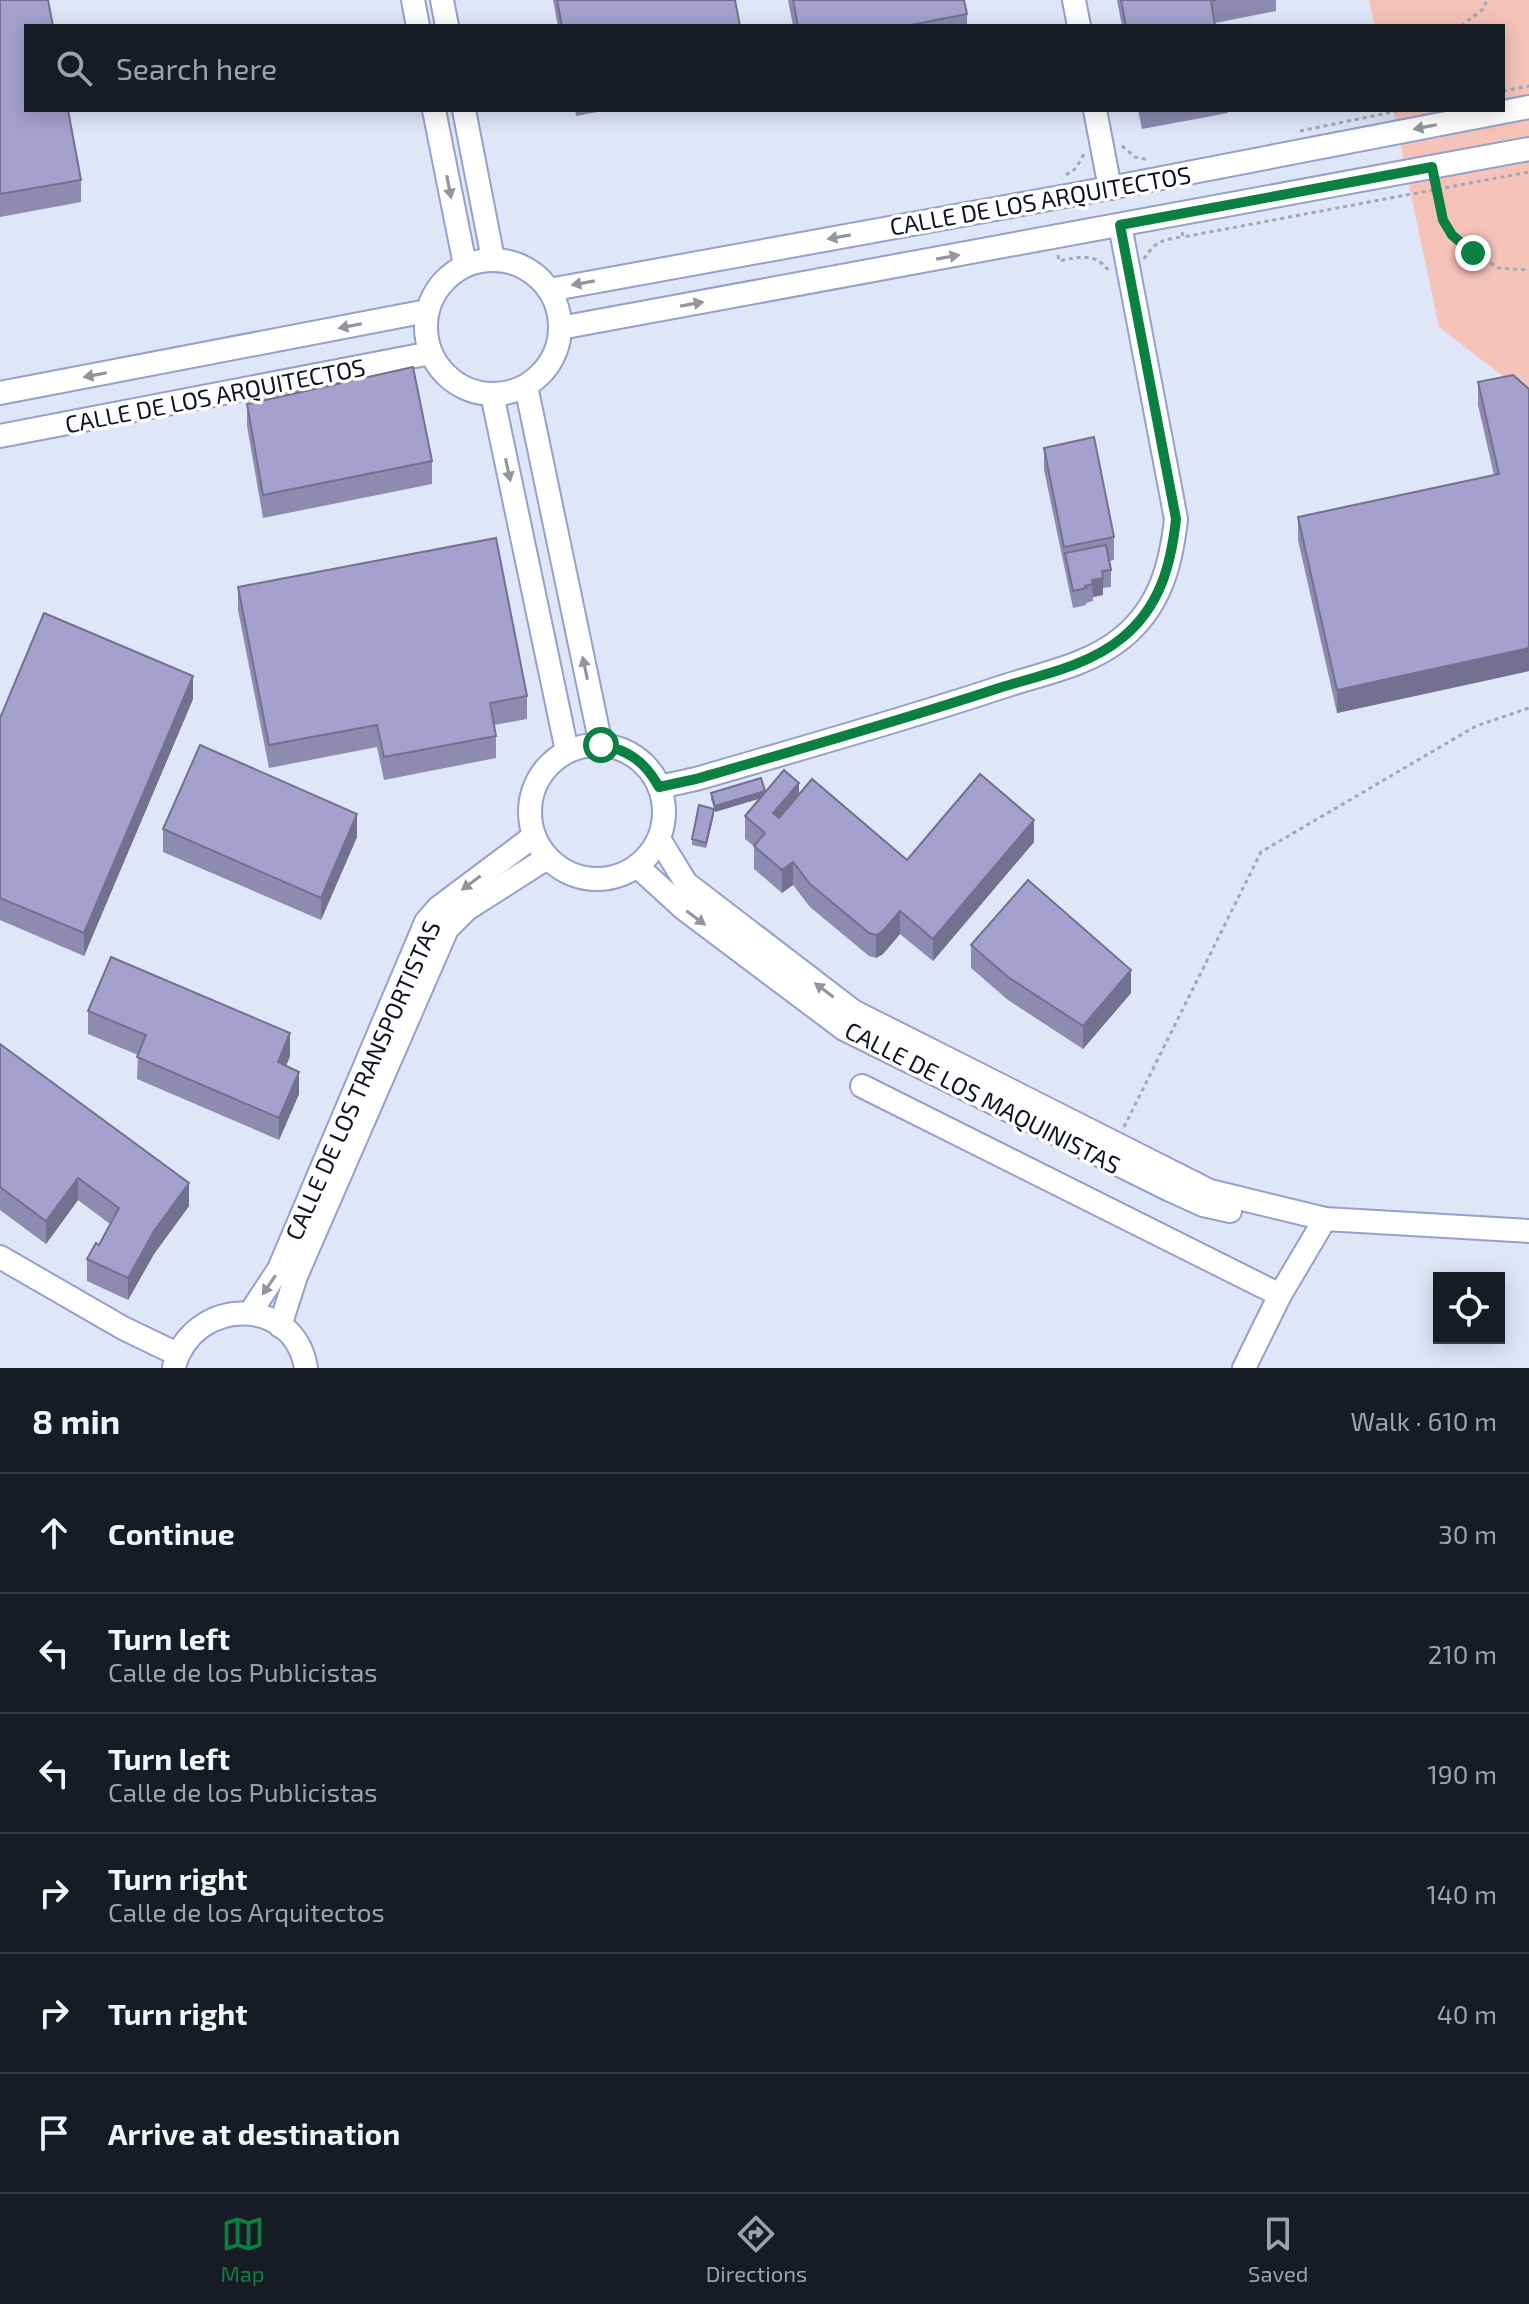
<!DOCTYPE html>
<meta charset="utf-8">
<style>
:root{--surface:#171b24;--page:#242831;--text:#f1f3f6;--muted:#9ea1a6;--line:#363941;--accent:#0b8043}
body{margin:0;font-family:"Exo 2",sans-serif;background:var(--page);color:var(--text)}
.controls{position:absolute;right:24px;bottom:24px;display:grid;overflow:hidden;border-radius:0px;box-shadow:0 4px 20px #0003}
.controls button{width:72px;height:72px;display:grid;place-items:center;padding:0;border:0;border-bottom:2px solid var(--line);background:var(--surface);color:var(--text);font:40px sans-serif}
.stop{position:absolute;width:24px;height:24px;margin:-18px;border:6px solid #0b8043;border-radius:50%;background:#fff}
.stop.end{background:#0b8043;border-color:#fff;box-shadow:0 2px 8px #0008}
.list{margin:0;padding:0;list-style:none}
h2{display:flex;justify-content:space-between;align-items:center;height:104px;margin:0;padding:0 32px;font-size:34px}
h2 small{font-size:26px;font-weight:400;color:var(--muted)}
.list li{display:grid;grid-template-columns:52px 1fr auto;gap:24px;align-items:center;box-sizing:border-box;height:120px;padding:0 32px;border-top:2px solid var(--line)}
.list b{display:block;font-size:30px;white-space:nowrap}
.list p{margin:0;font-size:26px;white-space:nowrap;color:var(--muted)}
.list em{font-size:26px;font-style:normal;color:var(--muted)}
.icon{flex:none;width:44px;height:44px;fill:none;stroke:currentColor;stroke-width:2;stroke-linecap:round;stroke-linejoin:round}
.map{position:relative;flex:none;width:1529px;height:1368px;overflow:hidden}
.search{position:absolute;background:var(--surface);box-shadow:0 4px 20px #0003;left:24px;right:24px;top:24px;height:88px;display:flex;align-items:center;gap:20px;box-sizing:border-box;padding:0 28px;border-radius:0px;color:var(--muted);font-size:30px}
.sheet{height:824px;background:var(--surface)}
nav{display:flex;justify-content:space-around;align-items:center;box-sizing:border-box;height:112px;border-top:2px solid var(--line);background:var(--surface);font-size:22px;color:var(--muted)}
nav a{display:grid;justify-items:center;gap:4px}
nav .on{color:var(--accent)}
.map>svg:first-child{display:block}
</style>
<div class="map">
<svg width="1529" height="1368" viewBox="0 0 1529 1368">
<rect width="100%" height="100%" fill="#dfe6f8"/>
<polygon fill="#f6c3b9" points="1369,0 1529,0 1529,396 1439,327 1393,110 1503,110 1503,26 1375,26"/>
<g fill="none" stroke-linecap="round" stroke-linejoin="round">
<g stroke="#93a1cc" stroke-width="26">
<g id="minor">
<polyline points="413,0 418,26"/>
<polyline points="442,0 447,26"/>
<polyline points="1074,0 1079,26"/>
<polyline points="434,110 465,265"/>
<polyline points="464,110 493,259"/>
<polyline points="1095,110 1110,188"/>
<circle cx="493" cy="327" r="67"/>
<polyline points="549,290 1110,188 1529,107"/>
<polyline points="560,328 1529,149"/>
<polyline points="526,386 601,745"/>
<polyline points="0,393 427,311"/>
<polyline points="492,394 567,751"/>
<polyline points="0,436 431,353"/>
<circle cx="597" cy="812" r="67"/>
<path d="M659 787 696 779C799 749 903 720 1005 686 1045 673 1089 665 1122 638 1160 607 1171 565 1176 519L1120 225"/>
<polyline points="659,839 686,883 853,1011 1210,1191 1325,1219 1529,1231"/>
<polyline points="637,866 683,908 844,1029 1170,1190 1203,1205 1230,1211"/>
<polyline points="862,1086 1280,1295 1244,1368"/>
<polyline points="0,1257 123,1328 177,1354"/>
<polyline points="1280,1295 1325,1219"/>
<polyline points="250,1313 279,1269 426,922 438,908 534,836"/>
<polyline points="280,1326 296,1276 447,929 467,909 547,858"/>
<path d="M174 1367C192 1297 294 1294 306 1368"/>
</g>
</g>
<g stroke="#a0a7b8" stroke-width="3" stroke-dasharray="4 4" stroke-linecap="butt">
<polyline points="1461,26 1483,9 1487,0"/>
<polyline points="1503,91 1529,86"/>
<polyline points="1300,131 1402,110"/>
<polyline points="1122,146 1135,157 1149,160"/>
<polyline points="1066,175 1076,168 1084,154"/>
<polyline points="1437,190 1443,220 1452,235 1473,253 1499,268 1529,270"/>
<polyline points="1182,232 1183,237 1529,172"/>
<path d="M1058 255 1059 261C1079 257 1094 252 1108 270"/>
<path d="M1144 259C1155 241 1164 239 1183 237"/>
<polyline points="1124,1127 1261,852 1476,726 1529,708"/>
</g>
<use href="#minor" stroke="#fff" stroke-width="22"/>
</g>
<g fill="#8e8ab0">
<polygon points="0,0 81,180 81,202 0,217"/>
<polygon points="553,0 735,0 740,26 558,26"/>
<polygon points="788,0 964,0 967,14 967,26 793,26"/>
<polygon points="1117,0 1276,0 1276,11 1215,23 1215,26 1122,26"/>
<polygon points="575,110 608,110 576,116"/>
<polygon points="1138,110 1228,110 1228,113 1142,129"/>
<polygon points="1478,382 1529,389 1529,671 1337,713 1298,540 1298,517 1494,475 1478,405"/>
<polygon points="247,404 432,461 432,484 263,518 247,426"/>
<polygon points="1044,448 1114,537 1114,560 1109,561 1111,570 1111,587 1103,588 1103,595 1093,597 1093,601 1086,603 1086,605 1073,608 1044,470"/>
<polygon points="238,587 527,696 527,719 494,725 496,736 496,758 384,780 377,747 269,768 238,610"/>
<polygon points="193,699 84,956 0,920 0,718"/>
<polygon points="711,793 799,794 907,860 1034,842 933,961 900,934 883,954 876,958 869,956 810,907 793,885 782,893 754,869 754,846 745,839 745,816 761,798 715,812 711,799"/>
<polygon points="714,814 706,848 692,845 692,839"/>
<polygon points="163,829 357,837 321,920 163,852"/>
<polygon points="971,945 1131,993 1083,1049 1008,1000 971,968"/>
<polygon points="88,1011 290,1056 286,1066 299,1094 279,1140 137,1079 138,1055 88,1034"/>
<polygon points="0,1044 189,1206 154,1254 128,1300 87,1281 87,1259 99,1245 110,1224 78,1200 46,1244 0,1210"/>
</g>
<g fill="#747090">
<polygon points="1103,578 1103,595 1093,597 1092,580"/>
<polygon points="1529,648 1529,671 1337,713 1337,690"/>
<polygon points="193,676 193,699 84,956 84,933"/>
<polygon points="799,783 799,805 773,836 773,813"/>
<polygon points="765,791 765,797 715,812 715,806"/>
<polygon points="714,809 714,814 706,848 706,843"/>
<polygon points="357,814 357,837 321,920 321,898"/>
<polygon points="1034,820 1034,842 933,961 933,939"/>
<polygon points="793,862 793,885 782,893 782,870"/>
<polygon points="900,911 900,934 883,954 876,958 876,935"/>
<polygon points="1131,970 1131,993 1083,1049 1083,1026"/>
<polygon points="290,1033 290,1056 278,1085 278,1062"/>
<polygon points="299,1072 299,1094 279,1140 279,1118"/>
<polygon points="78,1178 78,1200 46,1244 46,1221"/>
<polygon points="189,1183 189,1206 154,1254 128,1300 128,1278 154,1231"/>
</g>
<g fill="#a5a0cd" stroke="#747090" stroke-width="2">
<polygon points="0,0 48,0 53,26 26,26 26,110 68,110 81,180 0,194"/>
<polygon points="557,0 735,0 740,26 562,26"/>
<polygon points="793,0 964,0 967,14 906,26 798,26"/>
<polygon points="1121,0 1216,0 1211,1 1215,26 1126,26"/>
<polygon points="413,367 432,461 263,495 247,404"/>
<polygon points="1513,375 1529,389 1529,648 1337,690 1298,517 1499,474 1478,382"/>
<polygon points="1094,437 1114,537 1064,547 1044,448"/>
<polygon points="496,538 527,696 490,703 496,736 384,757 377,725 269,745 238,587"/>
<polygon points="1106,545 1111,570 1102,571 1103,578 1092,580 1093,584 1085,586 1086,588 1073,591 1065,553"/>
<polygon points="44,613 193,676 84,933 0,898 0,718"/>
<polygon points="200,745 357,814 321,898 163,829"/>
<polygon points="784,770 799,783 773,813 779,818 812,779 907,860 980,774 1034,820 933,939 900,911 883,931 876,935 869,933 810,884 793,862 782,870 754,846 765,833 745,816"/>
<polygon points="761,778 765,791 715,806 711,793"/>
<polygon points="699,805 714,809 706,843 692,839"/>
<polygon points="1028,880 1131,970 1083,1026 1008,977 971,945"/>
<polygon points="111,957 290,1033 278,1062 299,1072 279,1118 137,1057 146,1035 88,1011"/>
<polygon points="0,1044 189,1183 154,1231 128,1278 87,1259 96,1243 99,1245 119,1208 78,1178 46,1221 0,1187"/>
</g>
<defs><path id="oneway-solid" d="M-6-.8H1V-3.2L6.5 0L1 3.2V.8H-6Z" transform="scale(2)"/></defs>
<g fill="#93959c">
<use href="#oneway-solid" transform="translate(1425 127) rotate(169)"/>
<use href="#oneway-solid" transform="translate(449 187) rotate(79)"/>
<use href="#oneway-solid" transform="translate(839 237) rotate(170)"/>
<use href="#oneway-solid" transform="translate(948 257) rotate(-10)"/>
<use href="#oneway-solid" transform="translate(583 283) rotate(170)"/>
<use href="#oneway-solid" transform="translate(692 304) rotate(-10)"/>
<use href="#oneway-solid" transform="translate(350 326) rotate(169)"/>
<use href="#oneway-solid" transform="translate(95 375) rotate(169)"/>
<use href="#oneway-solid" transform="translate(508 470) rotate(78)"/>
<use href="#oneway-solid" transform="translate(585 668) rotate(-102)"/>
<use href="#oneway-solid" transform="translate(471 883) rotate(143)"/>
<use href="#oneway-solid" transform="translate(696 918) rotate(37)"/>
<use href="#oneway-solid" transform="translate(824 990) rotate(-143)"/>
<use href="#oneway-solid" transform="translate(269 1285) rotate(124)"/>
</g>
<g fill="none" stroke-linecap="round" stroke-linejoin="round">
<path stroke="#0b8043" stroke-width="10" d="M601 745C629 750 645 762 659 787L696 779C797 750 899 721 999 688 1041 675 1088 666 1122 638 1160 607 1171 565 1176 519L1120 225 1432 167 1443 220 1452 235 1473 253"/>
</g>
<g text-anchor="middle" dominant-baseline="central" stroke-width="7" stroke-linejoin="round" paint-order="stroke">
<g font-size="24" fill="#0e1322" stroke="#fff">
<text transform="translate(1040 200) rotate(-10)">CALLE DE LOS ARQUITECTOS</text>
<text transform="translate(215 395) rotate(-11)">CALLE DE LOS ARQUITECTOS</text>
<text transform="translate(362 1080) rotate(-66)">CALLE DE LOS TRANSPORTISTAS</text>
<text transform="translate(983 1097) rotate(27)">CALLE DE LOS MAQUINISTAS</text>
</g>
</g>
</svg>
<div class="controls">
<button><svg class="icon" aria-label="locate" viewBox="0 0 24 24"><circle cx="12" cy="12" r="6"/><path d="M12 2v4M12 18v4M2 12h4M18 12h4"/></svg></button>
</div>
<div class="stop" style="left:601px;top:745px"></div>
<div class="stop end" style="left:1473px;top:253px"></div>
<div class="search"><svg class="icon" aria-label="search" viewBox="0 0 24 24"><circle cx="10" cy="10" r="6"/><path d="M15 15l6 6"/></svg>Search here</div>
</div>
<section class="sheet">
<h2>8 min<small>Walk · 610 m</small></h2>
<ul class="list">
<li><svg class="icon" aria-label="ahead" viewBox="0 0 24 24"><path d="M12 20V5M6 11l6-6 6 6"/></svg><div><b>Continue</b></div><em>30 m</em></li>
<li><svg class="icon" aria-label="left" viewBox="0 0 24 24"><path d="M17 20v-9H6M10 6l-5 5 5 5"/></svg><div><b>Turn left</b><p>Calle de los Publicistas</p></div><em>210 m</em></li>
<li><svg class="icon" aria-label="left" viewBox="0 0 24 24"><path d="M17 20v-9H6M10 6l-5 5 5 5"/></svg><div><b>Turn left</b><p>Calle de los Publicistas</p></div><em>190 m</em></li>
<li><svg class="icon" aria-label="right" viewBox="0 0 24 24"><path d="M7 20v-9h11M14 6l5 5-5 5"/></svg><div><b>Turn right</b><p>Calle de los Arquitectos</p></div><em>140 m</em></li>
<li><svg class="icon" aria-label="right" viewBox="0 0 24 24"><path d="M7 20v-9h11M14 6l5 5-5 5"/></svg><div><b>Turn right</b></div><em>40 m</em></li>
<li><svg class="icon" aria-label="arrive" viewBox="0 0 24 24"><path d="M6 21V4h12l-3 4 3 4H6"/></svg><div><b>Arrive at destination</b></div></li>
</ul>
</section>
<nav>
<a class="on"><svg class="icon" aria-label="map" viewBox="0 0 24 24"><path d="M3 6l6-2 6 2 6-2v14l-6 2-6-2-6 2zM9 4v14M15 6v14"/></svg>Map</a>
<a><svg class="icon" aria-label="directions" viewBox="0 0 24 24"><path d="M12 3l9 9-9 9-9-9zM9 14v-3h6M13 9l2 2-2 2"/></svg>Directions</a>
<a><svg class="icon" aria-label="saved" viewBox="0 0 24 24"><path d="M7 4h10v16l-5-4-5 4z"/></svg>Saved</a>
</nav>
